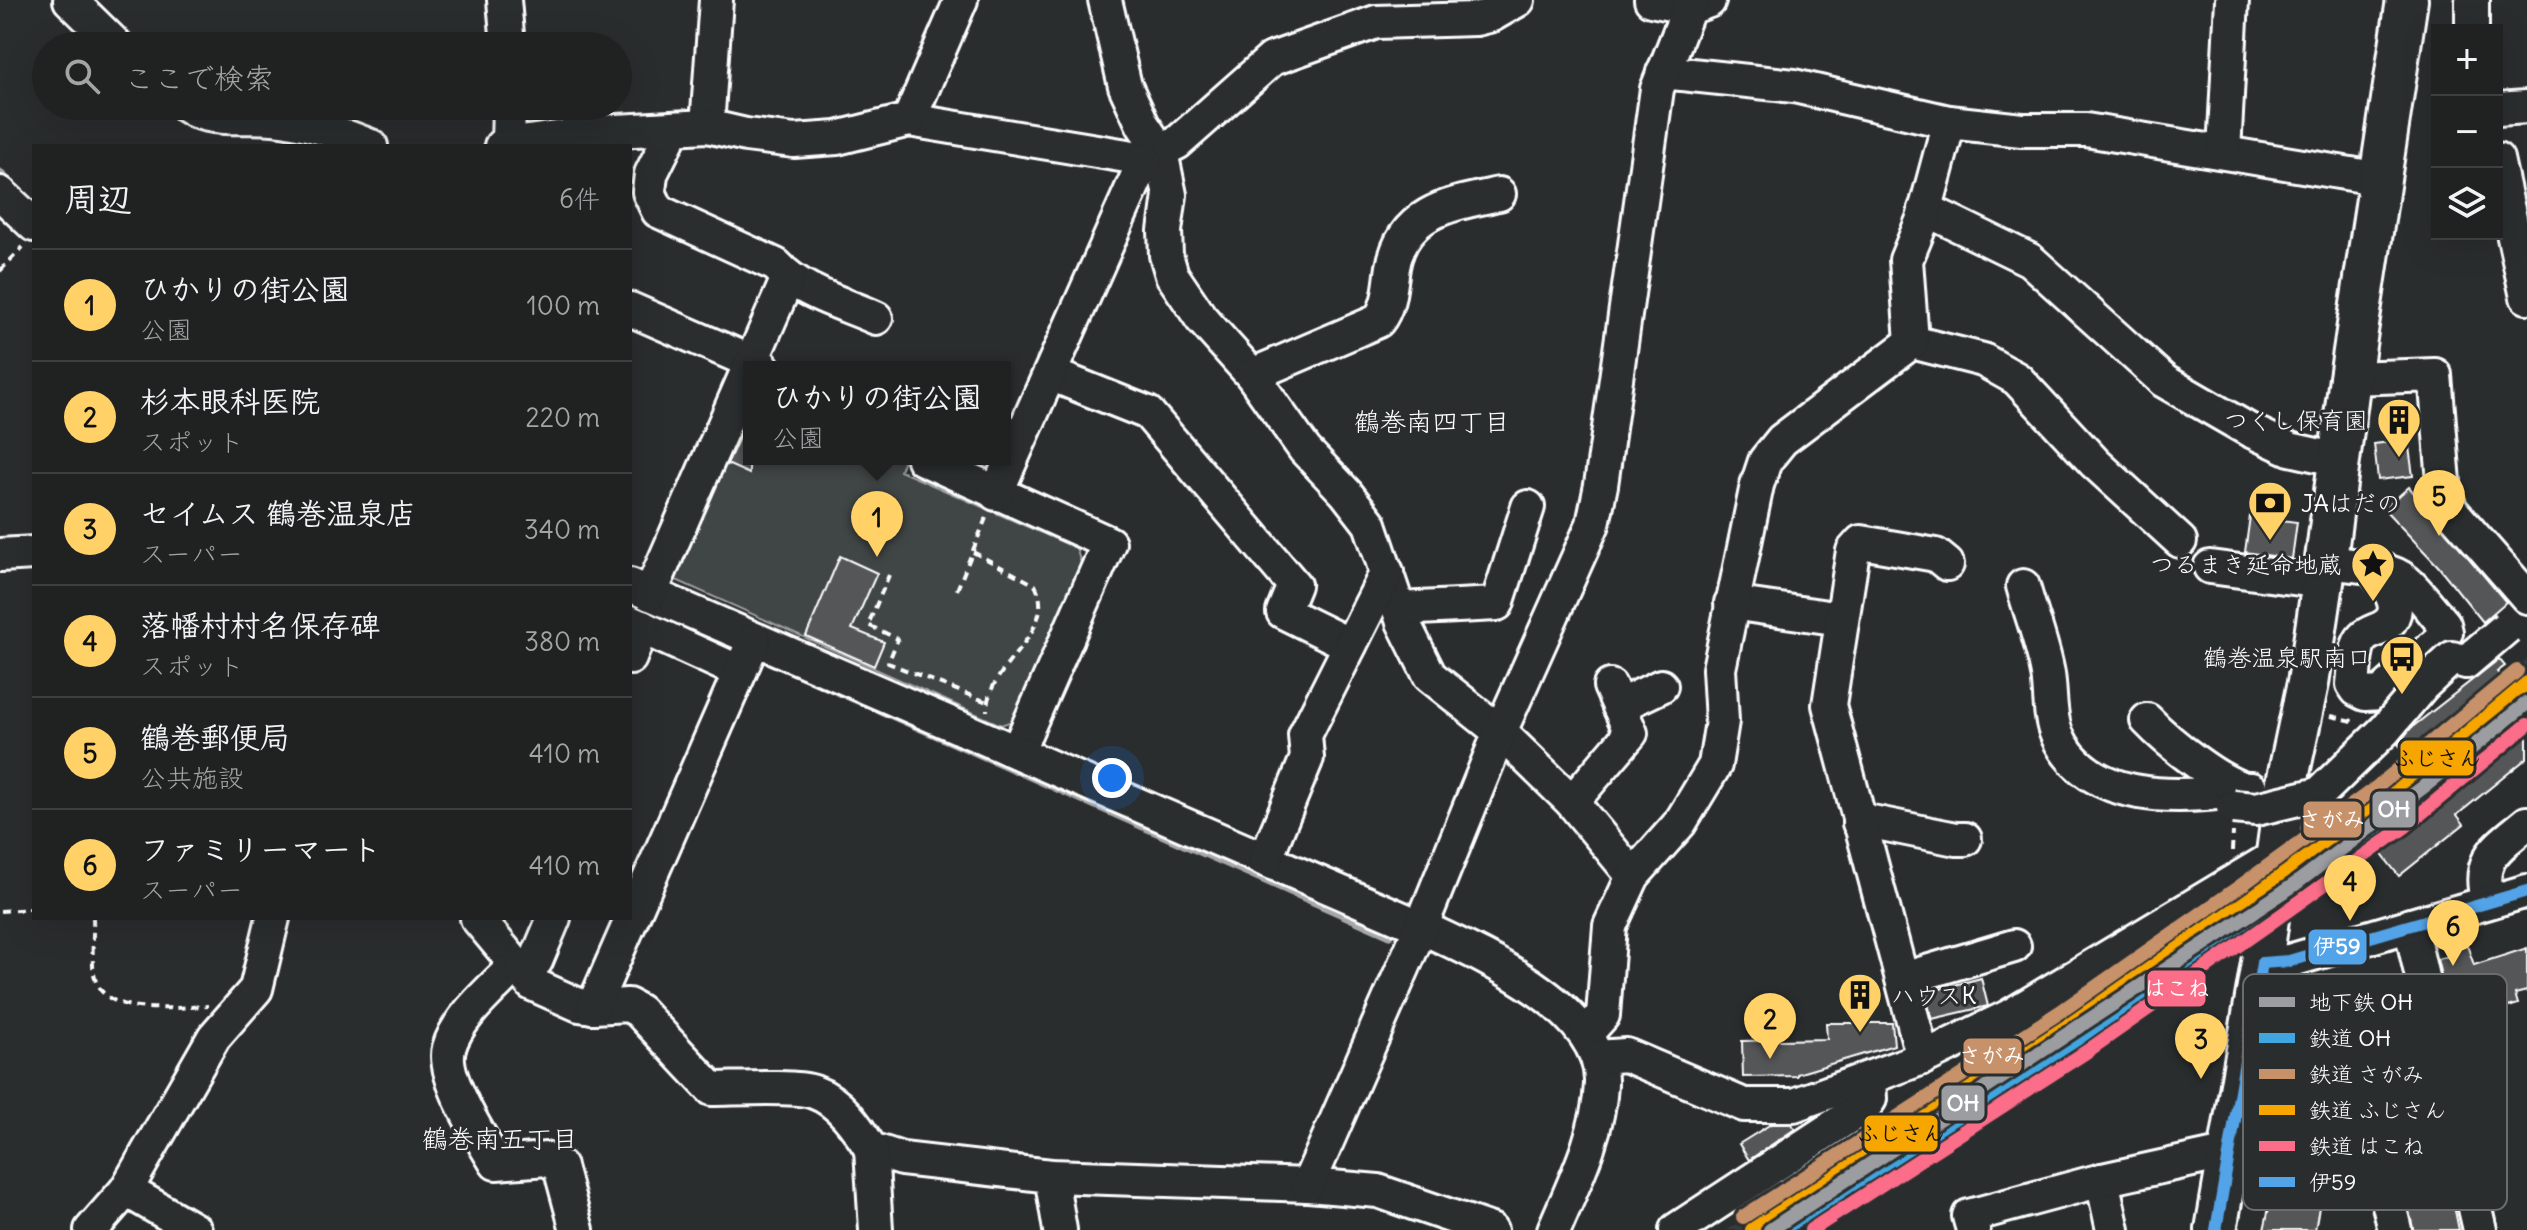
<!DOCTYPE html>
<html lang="ja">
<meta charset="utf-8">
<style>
:root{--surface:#202222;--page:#282a2a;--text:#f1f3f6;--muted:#a2a4a5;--line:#3d3f40;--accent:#ffd166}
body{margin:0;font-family:Delius,"Klee One",sans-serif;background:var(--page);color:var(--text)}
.controls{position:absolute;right:24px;top:24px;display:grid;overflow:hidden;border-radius:0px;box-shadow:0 8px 32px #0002}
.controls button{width:72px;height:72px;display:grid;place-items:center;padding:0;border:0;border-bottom:2px solid var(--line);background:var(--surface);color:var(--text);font:40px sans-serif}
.you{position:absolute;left:1112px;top:778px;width:28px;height:28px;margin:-20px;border:6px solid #fff;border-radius:50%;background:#1a73e8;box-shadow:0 0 0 12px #1a73e833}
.badge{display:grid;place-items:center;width:52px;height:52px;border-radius:50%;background:var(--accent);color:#111;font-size:26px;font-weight:700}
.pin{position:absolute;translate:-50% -66px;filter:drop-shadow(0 2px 4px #0008)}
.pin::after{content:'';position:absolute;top:42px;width:28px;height:24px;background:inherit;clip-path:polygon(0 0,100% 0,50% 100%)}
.popup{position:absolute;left:743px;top:361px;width:268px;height:104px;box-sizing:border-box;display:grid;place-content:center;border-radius:0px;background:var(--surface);filter:drop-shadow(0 2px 6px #0005);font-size:26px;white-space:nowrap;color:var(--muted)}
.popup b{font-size:30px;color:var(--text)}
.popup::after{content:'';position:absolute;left:50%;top:100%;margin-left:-16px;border:16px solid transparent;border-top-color:var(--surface)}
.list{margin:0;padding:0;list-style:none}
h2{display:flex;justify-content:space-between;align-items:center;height:104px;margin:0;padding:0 32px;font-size:34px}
h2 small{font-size:26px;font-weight:400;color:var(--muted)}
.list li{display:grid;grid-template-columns:52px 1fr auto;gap:24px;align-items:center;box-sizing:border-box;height:112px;padding:0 32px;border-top:2px solid var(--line)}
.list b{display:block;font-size:30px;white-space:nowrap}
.list p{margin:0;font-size:26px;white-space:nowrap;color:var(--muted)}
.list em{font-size:26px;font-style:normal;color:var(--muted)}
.icon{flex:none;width:44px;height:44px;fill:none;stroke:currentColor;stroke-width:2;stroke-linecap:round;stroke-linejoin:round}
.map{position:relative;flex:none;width:2527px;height:1230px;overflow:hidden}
.search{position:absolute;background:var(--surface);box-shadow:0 8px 32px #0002;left:32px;top:32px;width:600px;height:88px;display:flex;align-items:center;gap:20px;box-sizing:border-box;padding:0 28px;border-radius:44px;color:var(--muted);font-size:30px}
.panel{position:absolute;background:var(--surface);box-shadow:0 8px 32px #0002;left:32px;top:144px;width:600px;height:776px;border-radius:0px}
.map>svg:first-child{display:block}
</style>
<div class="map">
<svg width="2527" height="1230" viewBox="0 0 2527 1230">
<rect width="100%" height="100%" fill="#2a2d2e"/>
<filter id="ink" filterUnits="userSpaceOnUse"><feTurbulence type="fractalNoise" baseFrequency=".0125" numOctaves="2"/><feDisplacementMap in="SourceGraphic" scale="16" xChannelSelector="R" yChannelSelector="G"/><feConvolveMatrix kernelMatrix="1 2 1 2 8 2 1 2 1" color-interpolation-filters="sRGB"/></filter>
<g filter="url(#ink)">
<polygon fill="#373a3b" points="2527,659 2527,732 2326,881 1796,1230 1727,1230 2116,980 2251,887 2336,814"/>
<polygon fill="#414445" stroke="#a0a2a2" stroke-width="2" points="749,386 749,459 904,459 900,471 1076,548 1082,566 1012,721 1001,725 676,580 669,572"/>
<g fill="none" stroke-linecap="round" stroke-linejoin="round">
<g stroke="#a6a7a7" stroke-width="7">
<polyline points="0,172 12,184"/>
<polyline points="810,680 1390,936"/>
</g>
</g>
<g fill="#555758" stroke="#fff" stroke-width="2">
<polygon points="749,415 749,474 727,464"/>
<polygon points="2408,440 2413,476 2378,480 2374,444"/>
<polygon points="2409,487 2506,602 2483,622 2438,566 2384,509"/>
<polygon points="2250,516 2297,522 2292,559 2245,552"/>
<polygon points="840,556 877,573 852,629 884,642 874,666 806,636"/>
<polygon points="2499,659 2505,666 2497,672 2527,709 2527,758 2457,815 2464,824 2399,876 2368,837 2431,786 2398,744 2411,728"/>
<polygon points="2467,945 2474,965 2527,948 2527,991 2515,994 2518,1004 2489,1013 2492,1024 2455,1035 2437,959 2450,956 2449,952"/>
<polygon points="1981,978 1988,1006 1932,1019 1925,993"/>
<polygon points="2407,996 2418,1043 2340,1061 2328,1015"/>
<polygon points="1826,1023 1892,1023 1894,1045 1797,1074 1797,1076 1743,1077 1742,1041 1827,1039"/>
<polygon points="2426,1080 2431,1102 2386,1112 2381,1091"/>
<polygon points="1771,1124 1792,1124 1795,1129 1749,1160 1739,1144"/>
<polygon points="2442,1148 2459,1230 2413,1230 2396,1153 2412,1149 2414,1155"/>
<polygon points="2271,1199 2319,1207 2315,1230 2264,1230"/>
</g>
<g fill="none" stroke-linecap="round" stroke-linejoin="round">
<g stroke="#fff" stroke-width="38">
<g id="minor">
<polyline points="70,0 117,46"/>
<polyline points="504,0 508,46"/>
<polyline points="1105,0 1125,86 1143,125 1161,152 1170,195 1165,231 1166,255 1172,275 1201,318 1252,375 1305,450 1346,493 1370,524 1403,622 1430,676 1500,732 1572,802 1633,876"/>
<polyline points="1651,0 1690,8 1709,1"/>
<polyline points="2472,0 2472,30"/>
<polyline points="1663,72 1794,86 1949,122 2022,130 2086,130 2381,179"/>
<path d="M186 106C210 123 246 115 274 118 308 121 340 134 371 146"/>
<polyline points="2497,109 2527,107"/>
<polyline points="909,120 1145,159 1177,143 1272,59 1376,22 1476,19 1492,15 1518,0"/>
<polyline points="707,126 716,0"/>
<path d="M674 128 651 174 649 192 658 211 776 265C801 293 843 303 876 318"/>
<polyline points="508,145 509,106"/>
<polyline points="501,146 599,132 707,126 746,135 794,141 837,138 909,120 961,0"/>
<polyline points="2224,152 2232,0"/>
<polyline points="2497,159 2527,297"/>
<polyline points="0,193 34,225"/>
<polyline points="1925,209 2030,260 2164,381 2249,430 2290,449 2339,460"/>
<polyline points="630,309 763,367"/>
<polyline points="1912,342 1983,360 2017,379 2095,463 2180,541"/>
<polyline points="1912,342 1906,260 1923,219 1949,122"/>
<polyline points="1050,374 1148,413 1294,585 1283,612 1350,645"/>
<path d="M1252 375 1378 321C1390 306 1390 286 1393 267 1403 210 1452 204 1499 194"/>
<polyline points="2350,378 2435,375 2445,494 2451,510 2527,597"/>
<polyline points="923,459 1109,543 1017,752"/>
<polyline points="996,494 1145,159"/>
<polyline points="0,555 34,553"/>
<path d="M2327 562C2351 566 2387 565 2406 581 2420 593 2432 611 2444 624L2446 632 2443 638 2381 693 2365 694 2357 690 2353 684C2355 672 2354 650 2361 640 2365 633 2376 631 2383 627 2409 611 2386 583 2372 569"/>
<polyline points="2210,567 2323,582"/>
<path d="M630 585 1421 927C1479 954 1604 1008 1601 1084 1599 1134 1573 1185 1554 1230"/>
<path d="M2023 586C2031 615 2043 645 2048 674 2051 693 2049 717 2057 735 2088 804 2179 799 2242 790"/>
<polyline points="650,594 788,278"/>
<polyline points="1731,603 1841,619"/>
<polyline points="1399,609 1497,604 1528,507"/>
<polyline points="630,622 740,672"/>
<polyline points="630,658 642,627"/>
<polyline points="1619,706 1661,686"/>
<path d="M2147 720C2165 739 2227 791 2251 789"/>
<polyline points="1572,802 1631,733 1610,686"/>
<polyline points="1859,823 1872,822 1956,839 1965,839"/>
<polyline points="1265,860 1307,758 1305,735 1387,572"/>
<path d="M2488 902C2475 859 2497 848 2527 823"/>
<path d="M477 918 532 984 579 1005 593 1007 628 1005 639 1011 712 1089C734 1089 796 1085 814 1092 840 1101 857 1127 871 1149L902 1159 1051 1176 1308 1185 1378 1191 1491 1230"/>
<polyline points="2410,925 2480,1230"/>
<polyline points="2262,963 2289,961 2527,891"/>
<path d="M515 965C493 989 458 1016 449 1048 441 1076 481 1138 496 1163L547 1159 560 1167 577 1230"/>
<polyline points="522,973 536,961 554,918"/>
<polyline points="1903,979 2014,946"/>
<polyline points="593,1007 754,640"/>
<polyline points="1586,1034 1603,1015 1610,926 1633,876 1680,823 1715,765 1722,721 1719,669 1757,485 1765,461 1782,440 1912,342"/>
<polyline points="1598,1057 1626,1055 1744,1105 1794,1105 1923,1058 2008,1017 2276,856"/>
<polyline points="1923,1058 1829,705 1853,551 1861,542 1936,555 1947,564"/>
<polyline points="2358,1077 2395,1230"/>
<polyline points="2237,1104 2439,1058"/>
<polyline points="871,1149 876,1230"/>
<polyline points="1051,1176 1060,1230"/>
<polyline points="2102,1180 2113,1230"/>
<polyline points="1308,1185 1421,927 1500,732 1593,524 1601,485 1657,89 1692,0"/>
<polyline points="126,1190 195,1230"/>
<polyline points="91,1230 126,1190 214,1037 256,989 273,918"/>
<polyline points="1676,1230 1865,1106 1870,1099 1869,1079"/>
<polyline points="1973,1230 1969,1216 2102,1180 2229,1152"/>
</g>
</g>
<g stroke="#fff" stroke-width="46">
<polyline id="major" points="2216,1230 2262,963 2286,787 2308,683 2323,582 2350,378 2407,0"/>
</g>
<g stroke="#fff" stroke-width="4" stroke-dasharray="8 6" stroke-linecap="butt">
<polyline points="0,271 23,247"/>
<path d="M973 552 1035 585C1060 632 986 665 987 711"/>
<polyline points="889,575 868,625 898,639 888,663 987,702"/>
<polyline points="957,590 986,518"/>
<polyline points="2331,716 2357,722"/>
<polyline points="2232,851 2233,832"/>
<polyline points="0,911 34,909"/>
<path d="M93 918C94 937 90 964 96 982 111 1018 176 1007 208 1006"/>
</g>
<use href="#minor" stroke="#2a2d2e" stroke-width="32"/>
<use href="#major" stroke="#2a2d2e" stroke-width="40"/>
<g stroke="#fff" stroke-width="38" stroke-linecap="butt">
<polyline id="minor-bridge" points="2233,807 2256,809 2319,794 2385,730 2423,685 2452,658 2466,662 2507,627"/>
</g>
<use href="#minor-bridge" stroke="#2a2d2e" stroke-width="32"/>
<g stroke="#2a2d2e" stroke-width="18">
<g id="bus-1">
<polyline points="2262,963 2289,961 2527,891"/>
<polyline points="2216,1230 2262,963"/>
</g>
</g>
<use href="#bus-1" stroke="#53a3e8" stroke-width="12"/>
<g stroke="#2a2d2e" stroke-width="20">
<polyline id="rail-1" points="1781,1230 2078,1038 2257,913 2396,813 2527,704"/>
</g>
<g stroke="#2a2d2e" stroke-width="20">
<polyline id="rail-2" points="1743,1217 2060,1012 2239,887 2377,787 2517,671"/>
</g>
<g stroke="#2a2d2e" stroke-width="20">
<polyline id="rail-3" points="1752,1230 2069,1025 2248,900 2387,800 2527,683"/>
</g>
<g stroke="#2a2d2e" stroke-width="20">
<polyline id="rail-4" points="1811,1230 2086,1052 2266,926 2406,826 2527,725"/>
</g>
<use href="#rail-1" stroke="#41a5e0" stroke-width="14"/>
<use href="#rail-2" stroke="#c7916a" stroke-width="14"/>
<use href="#rail-3" stroke="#f7a600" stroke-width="14"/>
<use href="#rail-4" stroke="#fb6d88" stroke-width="14"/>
<g stroke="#2a2d2e" stroke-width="20">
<polyline id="metro-1" points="1770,1230 2294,885 2426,785 2527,703"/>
</g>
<use href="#metro-1" stroke="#9b9da0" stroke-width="14"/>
</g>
</g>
<defs>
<g id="building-pin" transform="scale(2.3)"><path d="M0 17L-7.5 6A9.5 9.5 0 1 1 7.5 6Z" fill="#ffd166" stroke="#2a2d2e"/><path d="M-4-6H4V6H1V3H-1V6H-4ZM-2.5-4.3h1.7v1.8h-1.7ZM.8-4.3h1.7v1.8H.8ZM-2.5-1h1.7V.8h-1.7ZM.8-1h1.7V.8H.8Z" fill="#111"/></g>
<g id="bank-pin" transform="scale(2.3)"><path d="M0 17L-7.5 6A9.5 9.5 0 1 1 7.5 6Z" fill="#ffd166" stroke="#2a2d2e"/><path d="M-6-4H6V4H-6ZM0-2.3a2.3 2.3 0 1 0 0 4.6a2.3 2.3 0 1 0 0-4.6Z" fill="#111"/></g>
<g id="sight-pin" transform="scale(2.3)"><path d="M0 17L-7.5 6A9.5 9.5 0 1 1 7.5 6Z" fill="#ffd166" stroke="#2a2d2e"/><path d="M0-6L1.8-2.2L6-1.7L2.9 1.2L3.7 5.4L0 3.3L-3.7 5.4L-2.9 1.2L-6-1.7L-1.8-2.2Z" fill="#111"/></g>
<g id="bus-pin" transform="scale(2.3)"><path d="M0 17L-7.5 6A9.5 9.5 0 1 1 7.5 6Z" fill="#ffd166" stroke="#2a2d2e"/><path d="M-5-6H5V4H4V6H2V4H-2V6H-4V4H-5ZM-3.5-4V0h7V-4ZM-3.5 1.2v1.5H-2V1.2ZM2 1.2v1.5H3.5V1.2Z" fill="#111"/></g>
</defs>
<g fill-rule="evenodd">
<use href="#building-pin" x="2399" y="420"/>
<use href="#bank-pin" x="2270" y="503"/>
<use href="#sight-pin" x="2373" y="564"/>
<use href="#bus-pin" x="2402" y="657"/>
<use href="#building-pin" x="1860" y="995"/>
</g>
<g text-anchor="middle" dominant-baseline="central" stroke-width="6" stroke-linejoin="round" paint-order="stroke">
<g font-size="24" fill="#fff" stroke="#2a2d2e" text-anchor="end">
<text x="2368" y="420">つくし保育園</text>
<text x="2301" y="503" text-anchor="start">JAはだの</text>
<text x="2342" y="564">つるまき延命地蔵</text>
<text x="2371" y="657">鶴巻温泉駅南口</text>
<text x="1891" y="995" text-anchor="start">ハウスK</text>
</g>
<g font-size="26" fill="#fff" stroke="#2a2d2e">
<text x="1432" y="421">鶴巻南四丁目</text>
<text x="500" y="1138">鶴巻南五丁目</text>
</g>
</g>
<rect x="2243" y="974" width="264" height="236" rx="12" fill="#2a2d2e" stroke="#6a6c6d" stroke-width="2"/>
<rect x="2259" y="997" width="36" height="10" fill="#9b9da0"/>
<rect x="2259" y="1033" width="36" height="10" fill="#41a5e0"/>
<rect x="2259" y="1069" width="36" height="10" fill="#c7916a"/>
<rect x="2259" y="1105" width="36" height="10" fill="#f7a600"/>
<rect x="2259" y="1141" width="36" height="10" fill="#fb6d88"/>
<rect x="2259" y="1177" width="36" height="10" fill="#53a3e8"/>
<g font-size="22" fill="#fff">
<text x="2309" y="1010">地下鉄 OH</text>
<text x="2309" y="1046">鉄道 OH</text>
<text x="2309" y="1082">鉄道 さがみ</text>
<text x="2309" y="1118">鉄道 ふじさん</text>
<text x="2309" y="1154">鉄道 はこね</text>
<text x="2309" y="1190">伊59</text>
</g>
<g stroke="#2a2d2e" stroke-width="3">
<rect x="2399" y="739" width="76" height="38" rx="8" fill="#f7a600"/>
<rect x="2371" y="790" width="46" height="39" rx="8" fill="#9b9da0"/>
<rect x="2302" y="800" width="61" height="39" rx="8" fill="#c7916a"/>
<rect x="2307" y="928" width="61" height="38" rx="8" fill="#53a3e8"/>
<rect x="2146" y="969" width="61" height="39" rx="8" fill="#fb6d88"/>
<rect x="1962" y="1037" width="61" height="38" rx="8" fill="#c7916a"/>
<rect x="1940" y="1084" width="46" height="38" rx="8" fill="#9b9da0"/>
<rect x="1863" y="1114" width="76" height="39" rx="8" fill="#f7a600"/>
</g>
<g font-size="22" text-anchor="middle" font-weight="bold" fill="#fff">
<text x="2394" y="817">OH</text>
<text x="2332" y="827">さがみ</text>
<text x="2337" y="954">伊59</text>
<text x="2177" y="996">はこね</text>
<text x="1992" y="1063">さがみ</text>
<text x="1963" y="1111">OH</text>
</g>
<g font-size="22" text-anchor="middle" font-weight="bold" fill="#111">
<text x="2437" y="766">ふじさん</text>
<text x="1901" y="1141">ふじさん</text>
</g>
</svg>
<div class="controls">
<button>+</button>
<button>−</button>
<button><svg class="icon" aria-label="layers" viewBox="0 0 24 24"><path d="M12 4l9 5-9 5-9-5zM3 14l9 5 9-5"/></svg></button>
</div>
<div class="you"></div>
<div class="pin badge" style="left:877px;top:557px">1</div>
<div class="popup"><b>ひかりの街公園</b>公園</div>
<div class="pin badge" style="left:1770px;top:1059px">2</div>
<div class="pin badge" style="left:2201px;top:1079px">3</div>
<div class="pin badge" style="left:2350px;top:921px">4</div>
<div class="pin badge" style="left:2439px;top:536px">5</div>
<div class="pin badge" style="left:2453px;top:966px">6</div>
<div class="search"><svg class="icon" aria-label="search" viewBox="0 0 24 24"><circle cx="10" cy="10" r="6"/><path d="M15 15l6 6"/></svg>ここで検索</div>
<section class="panel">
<h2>周辺<small>6件</small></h2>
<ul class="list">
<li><span class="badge">1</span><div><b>ひかりの街公園</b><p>公園</p></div><em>100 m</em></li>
<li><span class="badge">2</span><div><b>杉本眼科医院</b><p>スポット</p></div><em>220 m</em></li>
<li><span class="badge">3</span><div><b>セイムス 鶴巻温泉店</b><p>スーパー</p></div><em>340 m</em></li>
<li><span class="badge">4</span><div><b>落幡村村名保存碑</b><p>スポット</p></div><em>380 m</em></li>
<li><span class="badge">5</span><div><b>鶴巻郵便局</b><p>公共施設</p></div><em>410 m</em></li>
<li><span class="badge">6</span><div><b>ファミリーマート</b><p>スーパー</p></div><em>410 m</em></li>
</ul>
</section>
</div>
